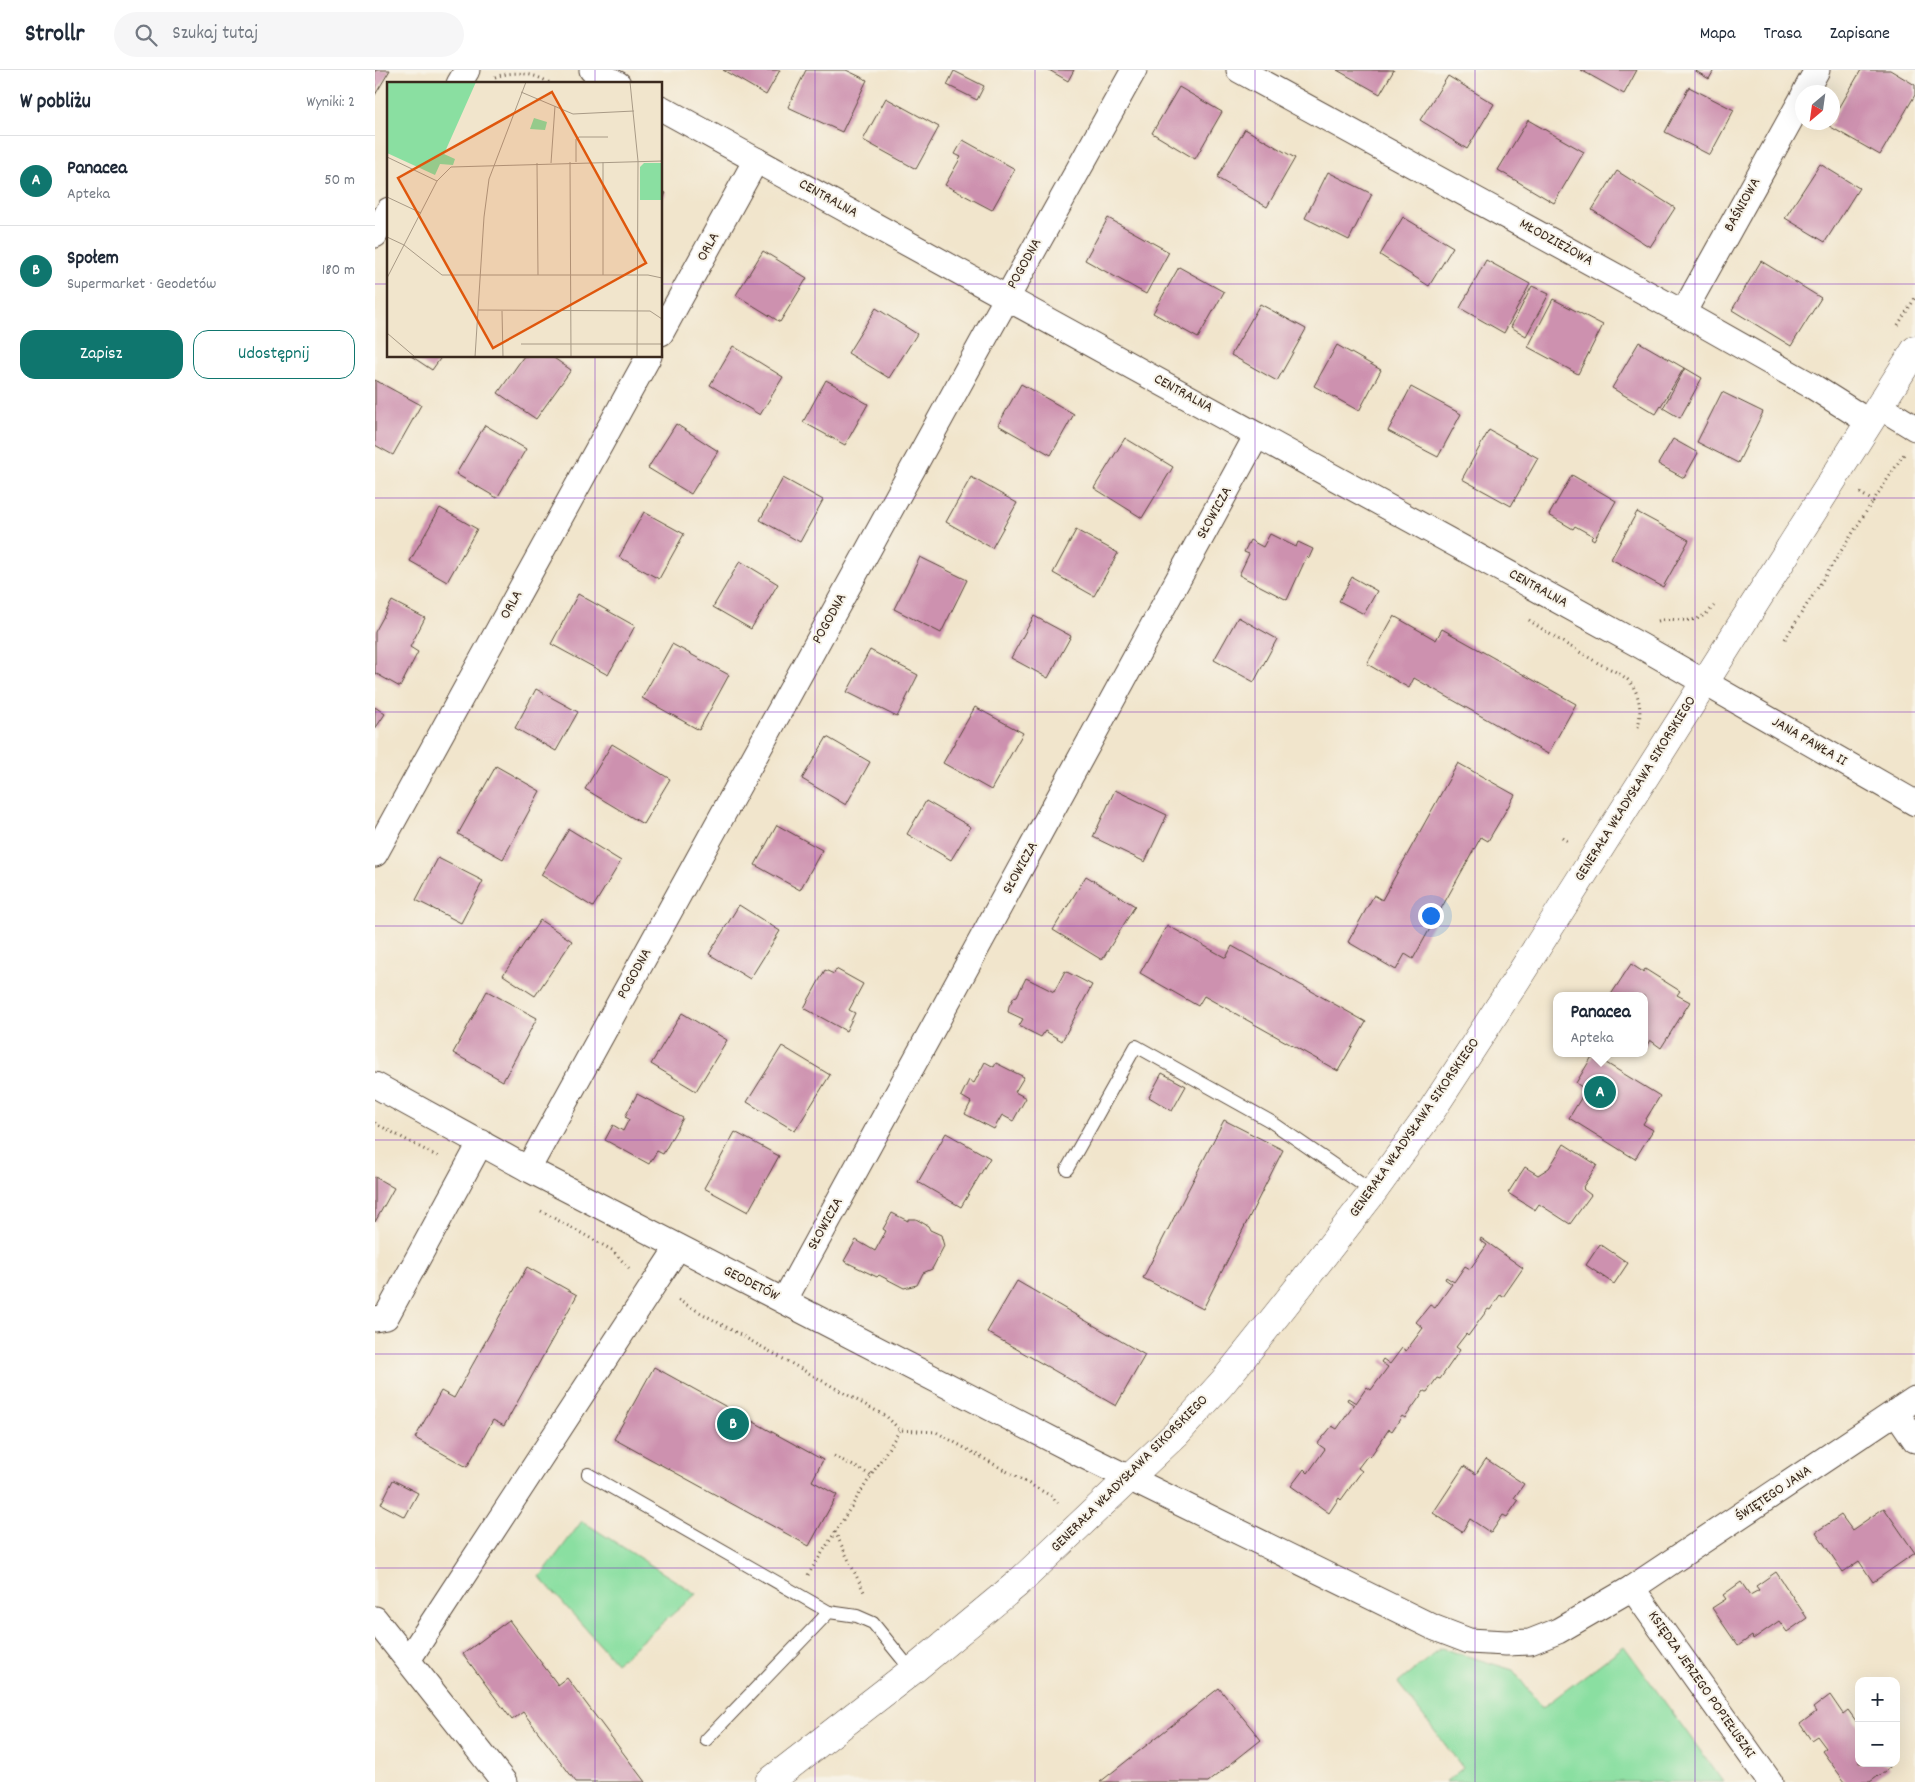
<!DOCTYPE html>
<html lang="pl">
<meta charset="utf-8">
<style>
:root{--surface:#fff;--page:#f6f6f7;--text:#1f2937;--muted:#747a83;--line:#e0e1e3;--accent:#0f766e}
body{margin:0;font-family:Dekko,sans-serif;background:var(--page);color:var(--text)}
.controls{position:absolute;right:15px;bottom:15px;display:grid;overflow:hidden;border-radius:10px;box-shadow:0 5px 20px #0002}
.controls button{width:45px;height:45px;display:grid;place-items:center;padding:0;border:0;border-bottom:1px solid var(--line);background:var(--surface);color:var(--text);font:25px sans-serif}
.compass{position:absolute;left:1420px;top:15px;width:45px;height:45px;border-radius:50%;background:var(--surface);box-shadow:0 5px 20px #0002;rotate:209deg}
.you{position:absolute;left:1055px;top:845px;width:18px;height:18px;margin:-12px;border:4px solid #fff;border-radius:50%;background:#1a73e8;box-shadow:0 0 0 8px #1a73e833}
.badge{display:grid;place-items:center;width:32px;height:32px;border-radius:50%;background:var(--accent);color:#fff;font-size:16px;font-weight:700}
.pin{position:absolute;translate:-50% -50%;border:2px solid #fff;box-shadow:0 1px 5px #0006}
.popup{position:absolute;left:1178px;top:922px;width:95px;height:65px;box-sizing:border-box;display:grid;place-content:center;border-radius:10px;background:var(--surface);filter:drop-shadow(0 1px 4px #0005);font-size:16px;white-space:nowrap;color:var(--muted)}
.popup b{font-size:19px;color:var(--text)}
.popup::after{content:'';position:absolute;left:50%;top:100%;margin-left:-10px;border:10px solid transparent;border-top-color:var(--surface)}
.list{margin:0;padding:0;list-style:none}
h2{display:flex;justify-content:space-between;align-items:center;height:65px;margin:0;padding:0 20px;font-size:21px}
h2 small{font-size:16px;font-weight:400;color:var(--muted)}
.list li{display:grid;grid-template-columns:32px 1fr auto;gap:15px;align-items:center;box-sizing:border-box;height:90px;padding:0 20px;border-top:1px solid var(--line)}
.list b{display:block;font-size:19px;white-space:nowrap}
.list p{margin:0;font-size:16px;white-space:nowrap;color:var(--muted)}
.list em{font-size:16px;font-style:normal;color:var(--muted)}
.actions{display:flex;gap:10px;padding:15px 20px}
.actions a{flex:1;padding:11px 0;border:1px solid var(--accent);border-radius:15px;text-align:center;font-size:18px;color:var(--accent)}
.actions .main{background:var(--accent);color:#fff}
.icon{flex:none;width:28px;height:28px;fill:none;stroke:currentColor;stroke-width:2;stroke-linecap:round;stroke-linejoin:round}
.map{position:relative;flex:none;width:1540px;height:1712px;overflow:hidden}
header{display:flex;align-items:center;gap:30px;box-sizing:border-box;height:70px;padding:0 25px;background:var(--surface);border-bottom:1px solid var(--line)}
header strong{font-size:24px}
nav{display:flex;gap:28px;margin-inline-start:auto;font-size:18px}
.search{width:350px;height:45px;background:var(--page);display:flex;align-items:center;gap:12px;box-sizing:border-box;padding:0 18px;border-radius:28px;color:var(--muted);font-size:19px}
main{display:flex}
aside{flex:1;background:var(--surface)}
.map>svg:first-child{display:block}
</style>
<header>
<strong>Strollr</strong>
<div class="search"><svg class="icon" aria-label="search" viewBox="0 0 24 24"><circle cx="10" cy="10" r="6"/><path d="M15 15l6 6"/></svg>Szukaj tutaj</div>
<nav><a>Mapa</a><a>Trasa</a><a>Zapisane</a></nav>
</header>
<main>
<aside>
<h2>W pobliżu<small>Wyniki: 2</small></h2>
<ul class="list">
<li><span class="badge">A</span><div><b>Panacea</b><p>Apteka</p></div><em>50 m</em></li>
<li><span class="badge">B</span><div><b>Społem</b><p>Supermarket · Geodetów</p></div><em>180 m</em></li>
</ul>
<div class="actions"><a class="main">Zapisz</a><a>Udostępnij</a></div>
</aside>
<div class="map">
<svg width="1540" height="1712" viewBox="0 0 1540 1712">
<rect width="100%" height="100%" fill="#f7f3e8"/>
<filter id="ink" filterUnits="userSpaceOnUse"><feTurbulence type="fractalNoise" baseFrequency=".02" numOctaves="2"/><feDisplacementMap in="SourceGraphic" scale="10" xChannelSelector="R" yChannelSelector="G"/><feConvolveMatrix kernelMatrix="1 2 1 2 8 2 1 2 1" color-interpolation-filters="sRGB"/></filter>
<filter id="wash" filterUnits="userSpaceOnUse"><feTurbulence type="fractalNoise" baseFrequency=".0096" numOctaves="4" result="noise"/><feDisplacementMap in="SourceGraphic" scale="20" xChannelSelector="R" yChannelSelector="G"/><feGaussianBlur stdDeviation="1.12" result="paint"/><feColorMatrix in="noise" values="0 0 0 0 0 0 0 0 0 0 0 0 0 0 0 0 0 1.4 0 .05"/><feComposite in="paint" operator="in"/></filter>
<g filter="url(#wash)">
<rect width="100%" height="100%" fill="#f1e5cc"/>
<g fill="#8adfa1" stroke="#628460">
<polygon points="207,1451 321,1524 241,1593 165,1507"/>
<polygon points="1249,1576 1348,1712 1070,1712 1088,1698 1023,1613 1066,1578 1138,1600 1167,1638"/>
</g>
<g id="blocks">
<g fill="#cd91af">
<polygon points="0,0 15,0 0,25"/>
<polygon points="348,0 405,0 391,25"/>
<polygon points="431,0 471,0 492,10 467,62 413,37"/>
<polygon points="674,0 699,0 693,11"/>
<polygon points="962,0 1019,0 1005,24"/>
<polygon points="1206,0 1262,0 1249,24"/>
<polygon points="1319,0 1339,0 1334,9"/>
<polygon points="1486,0 1515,0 1540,15 1540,25 1505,85 1454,56 1458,52 1458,49"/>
<polygon points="579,1 609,16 602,30 572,15"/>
<polygon points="1073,6 1119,34 1092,79 1045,50"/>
<polygon points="804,17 847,42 820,89 777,63"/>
<polygon points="1314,17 1359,40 1335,85 1290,62"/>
<polygon points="511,28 564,57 541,99 488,70"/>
<polygon points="1153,50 1209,82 1179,133 1123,100"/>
<polygon points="870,59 920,88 892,137 842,108"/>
<polygon points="588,70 640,99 617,140 570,115 586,87 580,84"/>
<polygon points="1445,94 1484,118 1450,172 1410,148"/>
<polygon points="1242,101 1300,138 1275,177 1217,140"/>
<polygon points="953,102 997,124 974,170 930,148"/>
<polygon points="286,121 291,123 286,132"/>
<polygon points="1028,147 1078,177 1054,216 1005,185"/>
<polygon points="733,148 794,182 771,224 710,190"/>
<polygon points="388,181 432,208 405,252 361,225"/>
<polygon points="1111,190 1155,214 1129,263 1085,238"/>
<polygon points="1386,191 1446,228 1416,276 1357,240"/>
<polygon points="804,197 849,222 823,268 778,243"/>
<polygon points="1157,216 1174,224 1151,266 1136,257"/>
<polygon points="1178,229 1228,255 1203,304 1153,277"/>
<polygon points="885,234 931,259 902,311 856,285"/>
<polygon points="501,238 542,264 514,308 473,283"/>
<polygon points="1264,272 1309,298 1281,344 1237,318"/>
<polygon points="962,275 1006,300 984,341 939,316"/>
<polygon points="358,276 408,307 385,345 335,315"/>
<polygon points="36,286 67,286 57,300"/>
<polygon points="149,286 176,286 196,300 161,349 123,323"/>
<polygon points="1310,298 1327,308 1305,348 1288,338"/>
<polygon points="0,310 46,335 18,385 0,375"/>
<polygon points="451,310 493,334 470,375 428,352"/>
<polygon points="646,314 699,344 676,385 623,355"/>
<polygon points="1036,317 1086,344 1063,387 1013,361"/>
<polygon points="1347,322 1388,342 1363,393 1322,372"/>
<polygon points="301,354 343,381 316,424 273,398"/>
<polygon points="110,355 151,379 122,428 81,404"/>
<polygon points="1114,360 1163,388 1136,436 1087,409"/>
<polygon points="750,368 798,397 767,448 719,418"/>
<polygon points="1298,369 1323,383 1309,408 1283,394"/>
<polygon points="1197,405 1241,431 1219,470 1216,468 1218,466 1200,456 1198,459 1174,445"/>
<polygon points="596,407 642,433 617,478 571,452"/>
<polygon points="408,408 448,430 425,472 385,450"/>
<polygon points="65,438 102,459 72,512 35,491"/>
<polygon points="269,442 309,464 284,509 244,487"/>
<polygon points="1262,442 1314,470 1288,517 1236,489"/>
<polygon points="701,460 743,483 719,526 678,503"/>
<polygon points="895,464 921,477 923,472 938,479 934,488 932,486 912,530 864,505 874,484 869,482 875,470 888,477"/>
<polygon points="545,487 592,510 566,563 519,539"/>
<polygon points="365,491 403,514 376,559 338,537"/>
<polygon points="977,507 1002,521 989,544 964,531"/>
<polygon points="203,524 260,556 233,605 176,574"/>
<polygon points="17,531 50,548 35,577 43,582 25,617 0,603 0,562"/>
<polygon points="659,546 696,566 673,608 636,588"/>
<polygon points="1019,546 1061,570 1067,559 1201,634 1173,684 1039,608 1034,618 992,594"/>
<polygon points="863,547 902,569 879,612 839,590"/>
<polygon points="297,574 354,605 324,660 267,628"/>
<polygon points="495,580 543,605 522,647 472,622"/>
<polygon points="161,619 203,642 181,681 140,658"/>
<polygon points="0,637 10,644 0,659"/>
<polygon points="600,637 648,663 616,720 568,693"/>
<polygon points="452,667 495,692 471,735 427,709"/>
<polygon points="237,674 295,709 268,754 210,719"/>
<polygon points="1083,693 1140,725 1113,771 1106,767 1038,889 1030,884 1021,900 973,872 999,825 1007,830"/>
<polygon points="121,696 165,721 128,789 83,764"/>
<polygon points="740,720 792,745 770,792 718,767"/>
<polygon points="551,731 596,757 576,790 532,764"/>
<polygon points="402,755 447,780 425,820 380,795"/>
<polygon points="194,759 246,791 218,837 166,805"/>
<polygon points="63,788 108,811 86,853 41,830"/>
<polygon points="711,806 760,836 727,890 678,860"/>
<polygon points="364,835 405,861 375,909 334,884"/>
<polygon points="165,850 197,871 160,926 128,905"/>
<polygon points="792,855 851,888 857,876 991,952 963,1001 829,926 823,936 765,903"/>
<polygon points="1256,894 1268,902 1270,899 1305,921 1302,925 1315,932 1286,978 1275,970 1271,977 1269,976 1269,926 1235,926"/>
<polygon points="461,899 488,914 474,940 480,943 471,961 429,938 450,900 459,904"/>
<polygon points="690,901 717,915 687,971 670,961 666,967 644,956 648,949 633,942 634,936 639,927 642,926 651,908 679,922"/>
<polygon points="112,921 162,948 128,1011 78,983"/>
<polygon points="307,943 352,970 321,1021 276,994"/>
<polygon points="407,976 455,1005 420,1061 372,1032"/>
<polygon points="1218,985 1285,1026 1268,1054 1278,1060 1260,1089 1194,1048 1211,1020 1201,1013"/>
<polygon points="610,992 619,997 621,993 649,1007 640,1022 651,1028 638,1051 627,1045 619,1059 590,1044 596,1032 586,1026 594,1010 599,1013"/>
<polygon points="787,1003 811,1016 797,1041 774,1027"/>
<polygon points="262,1024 308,1048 288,1084 282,1081 274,1094 230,1070 238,1055 248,1061 254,1049 250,1047"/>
<polygon points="849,1050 908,1080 828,1239 768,1208"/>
<polygon points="360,1062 404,1086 373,1142 329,1118"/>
<polygon points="571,1063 615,1088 586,1137 543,1112"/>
<polygon points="1189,1074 1222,1095 1208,1117 1209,1118 1208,1119 1216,1125 1195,1154 1164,1134 1160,1140 1133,1123 1150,1097 1163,1105 1174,1098"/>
<polygon points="0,1107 19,1118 0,1152"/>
<polygon points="517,1143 533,1151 533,1149 541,1149 553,1156 555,1160 566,1165 569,1176 557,1199 548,1203 542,1215 529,1218 504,1205 502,1207 469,1191 481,1170 500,1181 511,1161 508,1159"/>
<polygon points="1106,1168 1148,1198 1128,1227 1125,1225 1115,1240 1113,1239 1093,1266 1091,1264 1081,1277 1085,1280 1065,1309 1062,1308 1052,1322 1049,1321 1030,1348 1027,1346 1017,1361 1014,1359 995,1387 993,1385 983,1398 987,1401 966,1430 964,1428 954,1443 916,1416 929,1399 933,1403 950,1379 943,1374 944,1372 957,1356 962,1359 979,1335 972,1330 973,1328 981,1333 992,1317 996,1320 1013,1297 1006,1292 1008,1289 1015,1294 1027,1278 1031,1281 1048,1258 1041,1252 1055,1235 1060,1238 1077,1214 1070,1209 1071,1207 1079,1212 1090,1196 1095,1199 1112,1175 1105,1170"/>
<polygon points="1225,1174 1253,1193 1239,1214 1211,1195"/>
<polygon points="152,1197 202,1225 129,1356 118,1350 92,1397 40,1368 66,1321 79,1328"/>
<polygon points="642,1211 770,1285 741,1336 612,1262"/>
<polygon points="279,1297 448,1390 437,1411 462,1425 434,1476 239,1369"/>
<polygon points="1111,1389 1149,1414 1139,1428 1143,1431 1132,1447 1128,1445 1116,1463 1095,1449 1087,1462 1058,1443 1089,1396 1101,1404"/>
<polygon points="18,1410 43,1423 30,1447 6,1434"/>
<polygon points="1509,1438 1540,1483 1498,1512 1484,1491 1468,1502 1441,1462 1466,1445 1477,1460"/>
<polygon points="1401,1502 1432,1548 1412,1562 1404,1551 1378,1569 1377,1566 1363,1576 1337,1538 1351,1529 1348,1525 1366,1512 1375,1525 1384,1520 1381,1516"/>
<polygon points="134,1550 183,1615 192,1608 270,1712 201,1712 148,1642 137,1650 88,1584"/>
<polygon points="844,1618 886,1670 833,1712 725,1712"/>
<polygon points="1455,1625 1468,1644 1473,1640 1484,1655 1484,1693 1511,1693 1514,1698 1495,1712 1470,1712 1447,1681 1451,1678 1442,1666 1436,1670 1425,1654 1441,1642 1438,1638"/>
</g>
</g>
</g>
<g filter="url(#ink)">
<use href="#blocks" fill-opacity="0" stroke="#564638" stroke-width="1"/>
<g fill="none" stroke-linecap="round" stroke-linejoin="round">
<g stroke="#564638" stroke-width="14">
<g id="service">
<polyline points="692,1099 761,976 895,1051 998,1122"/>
<polyline points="213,1404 454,1542"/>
<polyline points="331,1670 454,1542 482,1546 498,1553 537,1601"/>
</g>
</g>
<g stroke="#564638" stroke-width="27">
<g id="minor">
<polyline points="217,0 243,14"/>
<polyline points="864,0 1308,243 1437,316 1494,352"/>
<polyline points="84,14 92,0"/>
<polyline points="1430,22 1442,0"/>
<polyline points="286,38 1266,576 1540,733"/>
<polyline points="0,165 14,140"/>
<polyline points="1308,243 1428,27"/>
<polyline points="286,263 381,90"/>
<polyline points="1504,336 1540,358"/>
<polyline points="0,784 274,286"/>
<polyline points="0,1015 153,1099 705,1384 1060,1558 1094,1571 1131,1573 1155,1572 1183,1561 1257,1518 1540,1329"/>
<polyline points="153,1099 614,260 759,0"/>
<polyline points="409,1231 882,365"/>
<polyline points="0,1249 11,1247 106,1072"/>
<polyline points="1521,1342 1540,1370"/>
<polyline points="1257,1518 1395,1712"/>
<polyline points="0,1549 129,1712"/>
<polyline points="33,1590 303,1177"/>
</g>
</g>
<g stroke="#564638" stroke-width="29">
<polyline id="tertiary" points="394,1712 537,1601 642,1514 801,1364 848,1312 908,1237 998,1122 1053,1046 1137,917 1540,280"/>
</g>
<g stroke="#564638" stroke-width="3" stroke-dasharray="1 4" stroke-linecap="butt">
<path d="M120 7C141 0 158 3 177 14"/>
<polyline points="1523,255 1540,228"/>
<polyline points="1485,423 1498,431 1529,384"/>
<path d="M1154 550C1176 566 1200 579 1223 593 1233 598 1245 603 1253 610 1265 622 1267 642 1263 657"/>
<path d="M1283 551C1306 545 1318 560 1339 536"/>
<polyline points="1410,569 1498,431"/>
<polyline points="1187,767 1194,772"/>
<polyline points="0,1053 65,1088"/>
<polyline points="166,1141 237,1180 254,1198"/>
<polyline points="303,1230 512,1347 525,1360 561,1362 676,1426 683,1433"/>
<polyline points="459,1386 496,1405"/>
<polyline points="460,1462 490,1524"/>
<polyline points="433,1505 525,1360"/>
</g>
<use href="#service" stroke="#fff" stroke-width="12"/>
<use href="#minor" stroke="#fff" stroke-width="25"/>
<use href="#tertiary" stroke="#fff" stroke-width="28"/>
</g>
</g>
<path fill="none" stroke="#7b2cbf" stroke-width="1" stroke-opacity="0.55" d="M220 0V14M440 0V1712M660 0V1712M880 0V1712M1100 0V1712M1320 0V1712M0 214H14M286 214H1540M220 286V1712M0 428H1540M0 642H1540M0 856H1540M0 1070H1540M0 1284H1540M0 1498H1540"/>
<g text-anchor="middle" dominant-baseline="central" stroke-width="4" stroke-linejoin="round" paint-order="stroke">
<g font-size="15" fill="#3b2a1e" stroke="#f7f3e8">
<text transform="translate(453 129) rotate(29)">CENTRALNA</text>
<text transform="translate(1368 135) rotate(-61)">BAŚNIOWA</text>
<text transform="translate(1181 173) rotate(29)">MŁODZIEŻOWA</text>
<text transform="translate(334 177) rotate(-61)">ORLA</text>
<text transform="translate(650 194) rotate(-61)">POGODNA</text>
<text transform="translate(808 324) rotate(29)">CENTRALNA</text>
<text transform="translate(840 443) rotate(-61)">SŁOWICZA</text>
<text transform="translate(1163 519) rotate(29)">CENTRALNA</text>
<text transform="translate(137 535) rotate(-61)">ORLA</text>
<text transform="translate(455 549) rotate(-61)">POGODNA</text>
<text transform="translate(1434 672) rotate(30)">JANA PAWŁA II</text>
<text transform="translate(1261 719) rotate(-58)">GENERAŁA WŁADYSŁAWA SIKORSKIEGO</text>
<text transform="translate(646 798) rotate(-61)">SŁOWICZA</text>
<text transform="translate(260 904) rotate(-61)">POGODNA</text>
<text transform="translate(1040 1058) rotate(-55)">GENERAŁA WŁADYSŁAWA SIKORSKIEGO</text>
<text transform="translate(451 1154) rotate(-61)">SŁOWICZA</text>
<text transform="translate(376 1214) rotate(27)">GEODETÓW</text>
<text transform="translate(755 1404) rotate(-45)">GENERAŁA WŁADYSŁAWA SIKORSKIEGO</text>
<text transform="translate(1399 1424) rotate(-34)">ŚWIĘTEGO JANA</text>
<text transform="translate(1326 1615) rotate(55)">KSIĘDZA JERZEGO POPIEŁUSZKI</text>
</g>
</g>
<g transform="translate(12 12)">
<rect width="275" height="275" fill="#f1e5cc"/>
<path d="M0 0H89L57 72 68 77 66 83 53 82 48 93 0 71ZM147 36 160 40 158 48 143 47ZM257 81H275V118H253V85Z" fill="#8adfa1"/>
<path fill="none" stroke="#a89a86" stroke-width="1" d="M243 0 251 79 250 275M134 10 186 32 247 29M0 75 50 99M183 80 184 275M189 80V57L192 55H221M216 80V193M150 81 151 193M164 81 168 24M0 115 34 131M0 155 17 163 55 193H261L275 196M0 196 50 99 64 85 275 79M91 228 263 229 275 237M115 229 116 275M0 251 28 275M134 262H275M88 275 97 135 102 97 139 0"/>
<path fill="#df570d" fill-opacity="0.15" stroke="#df570d" stroke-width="2.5" d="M165 10 259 181 106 266 11 96Z"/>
<rect width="275" height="275" fill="none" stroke="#3b2a1e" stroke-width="2.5"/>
</g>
</svg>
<div class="controls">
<button>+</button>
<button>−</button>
</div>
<svg class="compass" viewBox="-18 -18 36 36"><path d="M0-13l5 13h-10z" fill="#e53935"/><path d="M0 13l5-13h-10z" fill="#747a83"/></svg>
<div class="you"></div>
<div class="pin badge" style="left:1225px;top:1022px">A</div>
<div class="popup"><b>Panacea</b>Apteka</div>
<div class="pin badge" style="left:358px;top:1354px">B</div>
</div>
</main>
